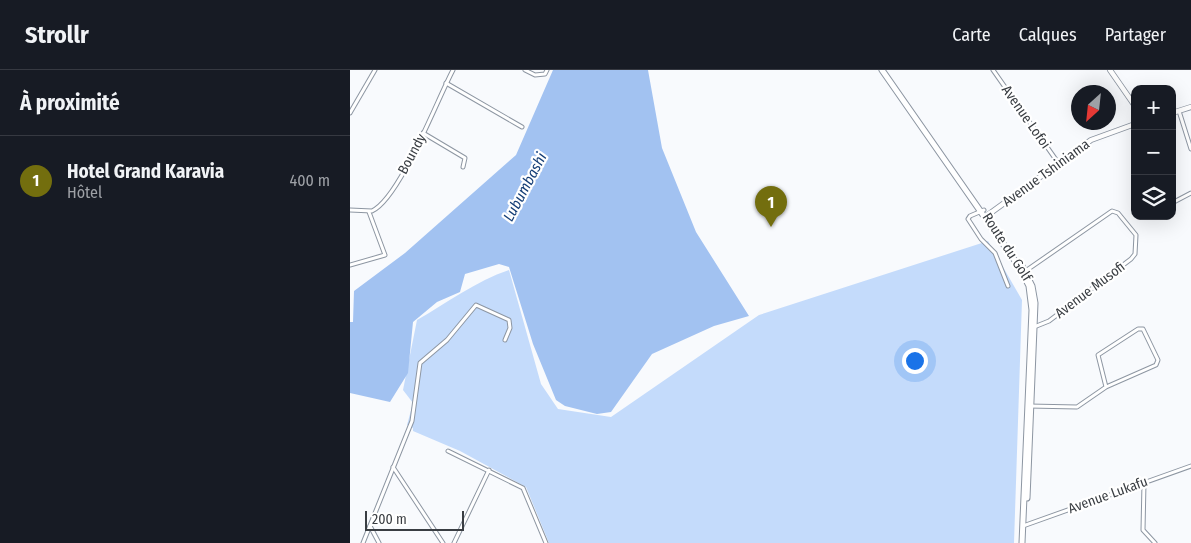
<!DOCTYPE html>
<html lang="fr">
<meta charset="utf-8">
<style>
:root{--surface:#171b24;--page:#242831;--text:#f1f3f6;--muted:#9ea1a6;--line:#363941;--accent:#736e0e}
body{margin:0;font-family:"Fira Sans Condensed",sans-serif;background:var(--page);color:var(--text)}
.controls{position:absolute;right:15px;top:15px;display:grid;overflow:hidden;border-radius:10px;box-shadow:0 5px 20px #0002}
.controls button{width:45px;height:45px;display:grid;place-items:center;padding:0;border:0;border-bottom:1px solid var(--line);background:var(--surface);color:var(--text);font:25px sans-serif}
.compass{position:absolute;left:721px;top:15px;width:45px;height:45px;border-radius:50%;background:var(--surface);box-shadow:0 5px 20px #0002;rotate:207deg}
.scale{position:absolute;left:15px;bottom:12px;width:99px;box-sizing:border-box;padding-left:5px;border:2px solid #393d42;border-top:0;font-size:14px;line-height:18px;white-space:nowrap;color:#393d42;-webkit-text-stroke:4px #fff;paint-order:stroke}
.you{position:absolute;left:564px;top:290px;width:18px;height:18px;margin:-12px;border:4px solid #fff;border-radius:50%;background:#1a73e8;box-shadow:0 0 0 8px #1a73e833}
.badge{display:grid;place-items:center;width:32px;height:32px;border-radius:50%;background:var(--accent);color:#fff;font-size:16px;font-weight:700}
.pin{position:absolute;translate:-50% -41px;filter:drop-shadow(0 1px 2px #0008)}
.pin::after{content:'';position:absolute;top:26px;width:18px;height:15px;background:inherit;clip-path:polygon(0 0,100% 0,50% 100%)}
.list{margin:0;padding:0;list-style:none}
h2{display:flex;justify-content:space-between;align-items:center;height:65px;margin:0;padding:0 20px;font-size:21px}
h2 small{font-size:16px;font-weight:400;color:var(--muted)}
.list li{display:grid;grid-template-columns:32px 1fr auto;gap:15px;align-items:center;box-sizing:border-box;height:90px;padding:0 20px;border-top:1px solid var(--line)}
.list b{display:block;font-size:19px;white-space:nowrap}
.list p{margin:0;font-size:16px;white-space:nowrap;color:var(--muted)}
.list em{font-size:16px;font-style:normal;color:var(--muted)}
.icon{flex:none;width:28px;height:28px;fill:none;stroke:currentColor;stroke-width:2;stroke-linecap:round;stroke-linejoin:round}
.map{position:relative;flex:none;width:841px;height:473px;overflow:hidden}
header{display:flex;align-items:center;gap:30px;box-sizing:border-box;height:70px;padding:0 25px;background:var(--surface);border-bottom:1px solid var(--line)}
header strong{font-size:24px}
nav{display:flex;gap:28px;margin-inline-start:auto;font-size:18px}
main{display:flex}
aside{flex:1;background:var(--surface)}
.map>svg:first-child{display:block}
</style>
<header>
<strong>Strollr</strong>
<nav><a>Carte</a><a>Calques</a><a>Partager</a></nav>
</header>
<main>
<aside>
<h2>À proximité<small></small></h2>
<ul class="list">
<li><span class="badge">1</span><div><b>Hotel Grand Karavia</b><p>Hôtel</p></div><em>400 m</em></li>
</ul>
</aside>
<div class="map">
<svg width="841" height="473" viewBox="0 0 841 473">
<rect width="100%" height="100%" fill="#f8fafd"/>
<path fill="#c4dbfb" d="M638 171 672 230 664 473H199L176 417 110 381 63 361V358L57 355 63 333 53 320 67 250C97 233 126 211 159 200L191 314 208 339 261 347 409 245Z"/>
<polygon fill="#a2c2f1" points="203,0 298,0 312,78 346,162 399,246 364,256 302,284 261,342 247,344 215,336 206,330 183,274 159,197 149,194 115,204 110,222 87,232 63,252 58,303 40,332 0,323 0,252 3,252 4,221 55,183 166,85"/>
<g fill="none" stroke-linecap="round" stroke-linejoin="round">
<g stroke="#8d96a2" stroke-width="5">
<g id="minor">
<polyline points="175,0 185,5 195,4 197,0"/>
<polyline points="643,0 709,94"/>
<polyline points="96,13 172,57"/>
<polyline points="829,41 841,79"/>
<polyline points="0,43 25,0"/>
<polyline points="73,63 115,88 113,97"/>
<polyline points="822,133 841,123"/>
<path d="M0 140 22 141C50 128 87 30 103 0"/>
<polyline points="634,140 620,146 618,149 631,169 645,183 658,216"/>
<polyline points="0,195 35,185 19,142"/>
<polyline points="674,202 762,141 768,143 786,165 785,184 781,189 699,251 684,257"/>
<polyline points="679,336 727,337 756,317 806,295 808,290 793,259 788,259 748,285 756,317"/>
<polyline points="98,381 173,418 196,473"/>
<polyline points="43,397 93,473"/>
<polyline points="794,413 793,460 805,473"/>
<polyline points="20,456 29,473"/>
<polyline points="673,456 841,396"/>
<polyline points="13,473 62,351 70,293 97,270 126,235 159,250 160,258 155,270"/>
<polyline points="104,473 139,400"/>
</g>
</g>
<g stroke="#8d96a2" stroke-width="6">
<g id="tertiary">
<polyline points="760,0 785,36"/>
<polyline points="822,43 841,37"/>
<polyline points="635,147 741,70 785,54"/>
</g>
</g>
<g stroke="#8d96a2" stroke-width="7">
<g id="secondary">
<polyline points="532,0 670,198 679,216 682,240 672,473"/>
<polyline points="671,194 682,216 685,233 677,428"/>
</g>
</g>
<use href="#minor" stroke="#fff" stroke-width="3"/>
<use href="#tertiary" stroke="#fff" stroke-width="4.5"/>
<use href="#secondary" stroke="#fff" stroke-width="5"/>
</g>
<g text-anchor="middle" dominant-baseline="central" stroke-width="4.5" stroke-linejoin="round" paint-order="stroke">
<g font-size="14" fill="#393d42" stroke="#fff">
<text transform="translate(676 47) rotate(55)">Avenue Lofoi</text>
<text transform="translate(62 84) rotate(-62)">Boundy</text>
<text transform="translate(696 103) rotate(-36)">Avenue Tshiniama</text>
<text transform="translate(657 177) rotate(57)">Route du Golf</text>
<text transform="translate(740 220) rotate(-37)">Avenue Musofi</text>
<text transform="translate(758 425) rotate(-20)">Avenue Lukafu</text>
</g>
<g font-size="15" font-style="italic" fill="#163f77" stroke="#fff">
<text transform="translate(175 117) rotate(-62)">Lubumbashi</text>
</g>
</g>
</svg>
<div class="controls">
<button>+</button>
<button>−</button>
<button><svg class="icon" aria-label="layers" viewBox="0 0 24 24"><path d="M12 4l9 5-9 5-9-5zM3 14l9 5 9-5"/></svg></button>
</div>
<svg class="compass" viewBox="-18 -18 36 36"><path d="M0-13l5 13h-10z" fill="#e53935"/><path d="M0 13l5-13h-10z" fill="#9ea1a6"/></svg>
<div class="scale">200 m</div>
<div class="you"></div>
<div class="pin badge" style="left:421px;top:157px">1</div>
</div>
</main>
